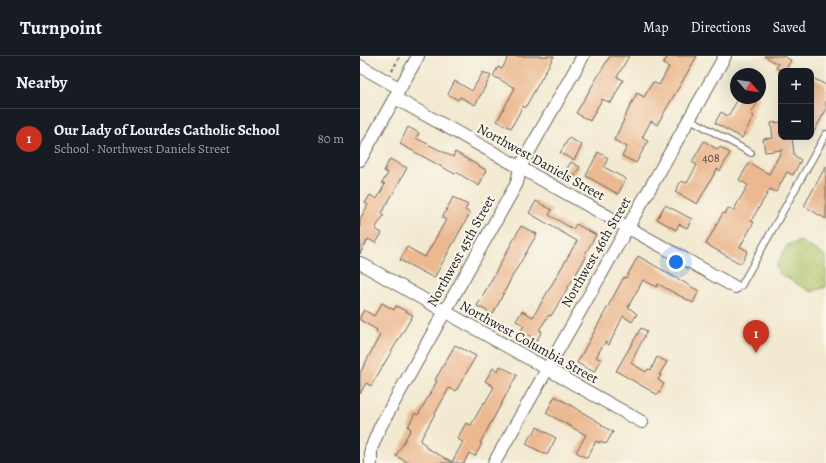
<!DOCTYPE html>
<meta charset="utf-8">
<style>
:root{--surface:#171b24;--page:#242831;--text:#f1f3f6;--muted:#9ea1a6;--line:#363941;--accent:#c8321e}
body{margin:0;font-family:Alegreya,serif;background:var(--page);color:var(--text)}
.controls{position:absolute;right:12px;top:12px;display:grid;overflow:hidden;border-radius:8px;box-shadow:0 4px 16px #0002}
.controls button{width:36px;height:36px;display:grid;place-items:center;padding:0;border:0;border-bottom:1px solid var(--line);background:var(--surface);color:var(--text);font:20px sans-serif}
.compass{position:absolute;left:370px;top:12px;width:36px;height:36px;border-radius:50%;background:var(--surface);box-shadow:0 4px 16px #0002;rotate:119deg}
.you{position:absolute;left:316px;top:206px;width:14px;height:14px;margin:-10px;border:3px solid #fff;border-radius:50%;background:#1a73e8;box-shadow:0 0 0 6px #1a73e833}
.badge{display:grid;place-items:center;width:26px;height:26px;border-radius:50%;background:var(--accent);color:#fff;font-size:13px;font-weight:700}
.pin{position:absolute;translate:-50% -33px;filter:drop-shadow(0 1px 2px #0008)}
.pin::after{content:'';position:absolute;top:21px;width:14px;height:12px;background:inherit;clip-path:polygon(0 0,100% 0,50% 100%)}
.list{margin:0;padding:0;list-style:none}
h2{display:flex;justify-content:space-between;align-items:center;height:52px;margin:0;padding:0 16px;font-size:17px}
h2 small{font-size:13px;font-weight:400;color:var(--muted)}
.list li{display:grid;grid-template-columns:26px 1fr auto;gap:12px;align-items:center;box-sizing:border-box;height:60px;padding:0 16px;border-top:1px solid var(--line)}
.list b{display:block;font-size:15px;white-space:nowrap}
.list p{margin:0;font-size:13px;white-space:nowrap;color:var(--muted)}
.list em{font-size:13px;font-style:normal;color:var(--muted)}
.map{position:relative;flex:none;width:466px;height:407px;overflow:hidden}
header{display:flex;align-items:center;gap:24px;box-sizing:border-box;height:56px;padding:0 20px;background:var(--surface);border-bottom:1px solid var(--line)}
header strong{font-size:19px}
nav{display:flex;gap:22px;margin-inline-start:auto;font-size:14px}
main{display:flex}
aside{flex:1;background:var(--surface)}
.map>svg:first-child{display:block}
</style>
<header>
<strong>Turnpoint</strong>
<nav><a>Map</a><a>Directions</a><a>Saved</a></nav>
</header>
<main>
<aside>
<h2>Nearby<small></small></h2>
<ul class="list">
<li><span class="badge">1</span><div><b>Our Lady of Lourdes Catholic School</b><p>School · Northwest Daniels Street</p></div><em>80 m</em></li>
</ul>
</aside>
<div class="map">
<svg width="466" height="407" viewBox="0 0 466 407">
<defs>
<pattern id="park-dots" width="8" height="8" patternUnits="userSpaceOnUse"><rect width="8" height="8" fill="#aec56b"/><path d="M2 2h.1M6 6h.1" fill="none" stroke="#95a95c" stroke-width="1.8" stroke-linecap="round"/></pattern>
</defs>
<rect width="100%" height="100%" fill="#fbf7ec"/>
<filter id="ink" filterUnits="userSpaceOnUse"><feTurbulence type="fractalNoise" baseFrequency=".025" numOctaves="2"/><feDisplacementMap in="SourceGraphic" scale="8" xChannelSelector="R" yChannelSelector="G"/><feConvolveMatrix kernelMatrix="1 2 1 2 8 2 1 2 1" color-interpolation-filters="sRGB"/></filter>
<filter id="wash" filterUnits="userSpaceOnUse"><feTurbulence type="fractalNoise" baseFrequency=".012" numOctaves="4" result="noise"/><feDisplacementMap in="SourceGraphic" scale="16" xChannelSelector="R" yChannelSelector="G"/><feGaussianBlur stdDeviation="0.9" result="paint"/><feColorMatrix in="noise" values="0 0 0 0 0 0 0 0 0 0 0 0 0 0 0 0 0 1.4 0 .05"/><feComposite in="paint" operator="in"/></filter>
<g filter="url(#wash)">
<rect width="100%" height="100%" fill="#f2e9d0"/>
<polygon fill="url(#park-dots)" stroke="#657044" points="440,185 466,200 466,231 451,236 418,217 416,210 427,189"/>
<g id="blocks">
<g fill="#ebb88f">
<polygon points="149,0 194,0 165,52 163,50 151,72 137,65 155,32 133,20 138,11 142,13"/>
<polygon points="250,0 269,0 257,21 263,24 251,47 242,43 230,65 216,57"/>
<polygon points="308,0 337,0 297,69 291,65 282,82 288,85 276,107 262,100 267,91 254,84 264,64 263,64 277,37 284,41 293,26 299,29 309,11 303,8"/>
<polygon points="404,0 423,0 431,4 425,15 422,15 416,12 418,8"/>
<polygon points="123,16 131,20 115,49 100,41 98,44 88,38 95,25 112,35"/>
<polygon points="451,21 466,29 466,54 451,81"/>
<polygon points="379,42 400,42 391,58 394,60 382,82 355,67 361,56 368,60"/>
<polygon points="421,66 421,81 432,81 434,99 441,104 433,119 427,116 416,136 410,133 391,165 394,166 380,191 388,195 381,208 346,188 363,157 365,158 368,152 373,155 388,129 379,124 389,107 409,118 422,94 405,96 403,83 413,82 411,67"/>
<polygon points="48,71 59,77 56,82 93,101 95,96 126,114 119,130 96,116 95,118 40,88"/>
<polygon points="209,82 222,89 214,104 200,97"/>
<polygon points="344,85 358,94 360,91 370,97 360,115 357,113 337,148 315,136 321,125 327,127 337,109 332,106"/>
<polygon points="238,96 248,102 244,111 266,123 258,138 226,120"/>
<polygon points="30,103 47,112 22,157 24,159 15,173 22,177 16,187 8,183 0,198 0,163 8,149 5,147 10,139 17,143 25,128 22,127 28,117 24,115"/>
<polygon points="211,106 220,111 214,121 205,116"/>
<polygon points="466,110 466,163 444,150"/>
<polygon points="93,141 108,149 105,154 110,157 74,222 40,204 47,191 65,201 86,164 82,162"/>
<polygon points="176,145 192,154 189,159 213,173 216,168 236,179 224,200 226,201 191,260 189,259 179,274 182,275 177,284 161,275 164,269 156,265 162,255 173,261 217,185 169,157"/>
<polygon points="305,149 332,163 327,172 319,168 316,174 297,163"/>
<polygon points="161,170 177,178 153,219 133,258 117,250"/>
<polygon points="278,200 339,235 333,247 298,228 297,231 283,224 268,251 277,258 272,266 263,260 249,289 245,286 236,301 241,304 234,316 217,307 264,221 266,222"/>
<polygon points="22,247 34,254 36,250 53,259 11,330 6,327 0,338 0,317 20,279 16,277 17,274 0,264 0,261 4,254 14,260"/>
<polygon points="281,272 287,275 271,307 286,316 288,313 291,314 297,301 307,306 299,319 301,319 298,324 304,328 298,339 256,315"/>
<polygon points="95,289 116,300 96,335 89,332 60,385 66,389 65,391 92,406 103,386 97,383 106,367 111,369 124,346 125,347 134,331 125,325 133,312 138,315 140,310 157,319 120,387 122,388 115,400 109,397 104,407 49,407 36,400 51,373 48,371 55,357 58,359 77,325 75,324"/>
<polygon points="195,340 242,368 241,369 253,376 246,388 240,385 239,387 236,385 227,402 216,396 226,379 186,357"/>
<polygon points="177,371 196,382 187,399 166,388 171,378 173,379"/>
</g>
</g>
</g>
<g filter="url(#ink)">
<use href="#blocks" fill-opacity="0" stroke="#67645b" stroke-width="1"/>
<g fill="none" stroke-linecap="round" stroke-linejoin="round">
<g stroke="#67645b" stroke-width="8">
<g id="lane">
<polyline points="330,63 391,97"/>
<polyline points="375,231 381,230 466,78"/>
</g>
</g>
<g stroke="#67645b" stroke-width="14">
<g id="street">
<polyline points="0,10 39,32"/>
<polyline points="35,42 375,231"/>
<polyline points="0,104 58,0"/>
<polyline points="0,207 84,255 282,366"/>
<polyline points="11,407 11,393 20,371 157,127 160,111 223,0"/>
<polyline points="134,407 365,0"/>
</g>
</g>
<polyline stroke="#67645b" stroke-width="2" stroke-dasharray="3 3" stroke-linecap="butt" points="32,15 40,0"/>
<use href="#lane" stroke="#fff" stroke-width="6"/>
<use href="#street" stroke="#fff" stroke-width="12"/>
</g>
</g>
<g text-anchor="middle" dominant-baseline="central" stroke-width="4" stroke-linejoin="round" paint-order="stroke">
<g font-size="12" fill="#504339">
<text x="351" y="102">408</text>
</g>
<g font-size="14" fill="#1c1c1c" stroke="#fbf7ec">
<text transform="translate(181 106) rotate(29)">Northwest Daniels Street</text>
<text transform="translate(101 195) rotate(-61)">Northwest 45th Street</text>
<text transform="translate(236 196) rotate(-60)">Northwest 46th Street</text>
<text transform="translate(169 286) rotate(29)">Northwest Columbia Street</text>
</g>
</g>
</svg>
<div class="controls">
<button>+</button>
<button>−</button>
</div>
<svg class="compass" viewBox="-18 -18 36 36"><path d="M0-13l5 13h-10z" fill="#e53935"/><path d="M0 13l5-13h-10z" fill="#9ea1a6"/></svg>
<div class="you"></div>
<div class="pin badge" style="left:396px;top:297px">1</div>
</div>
</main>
